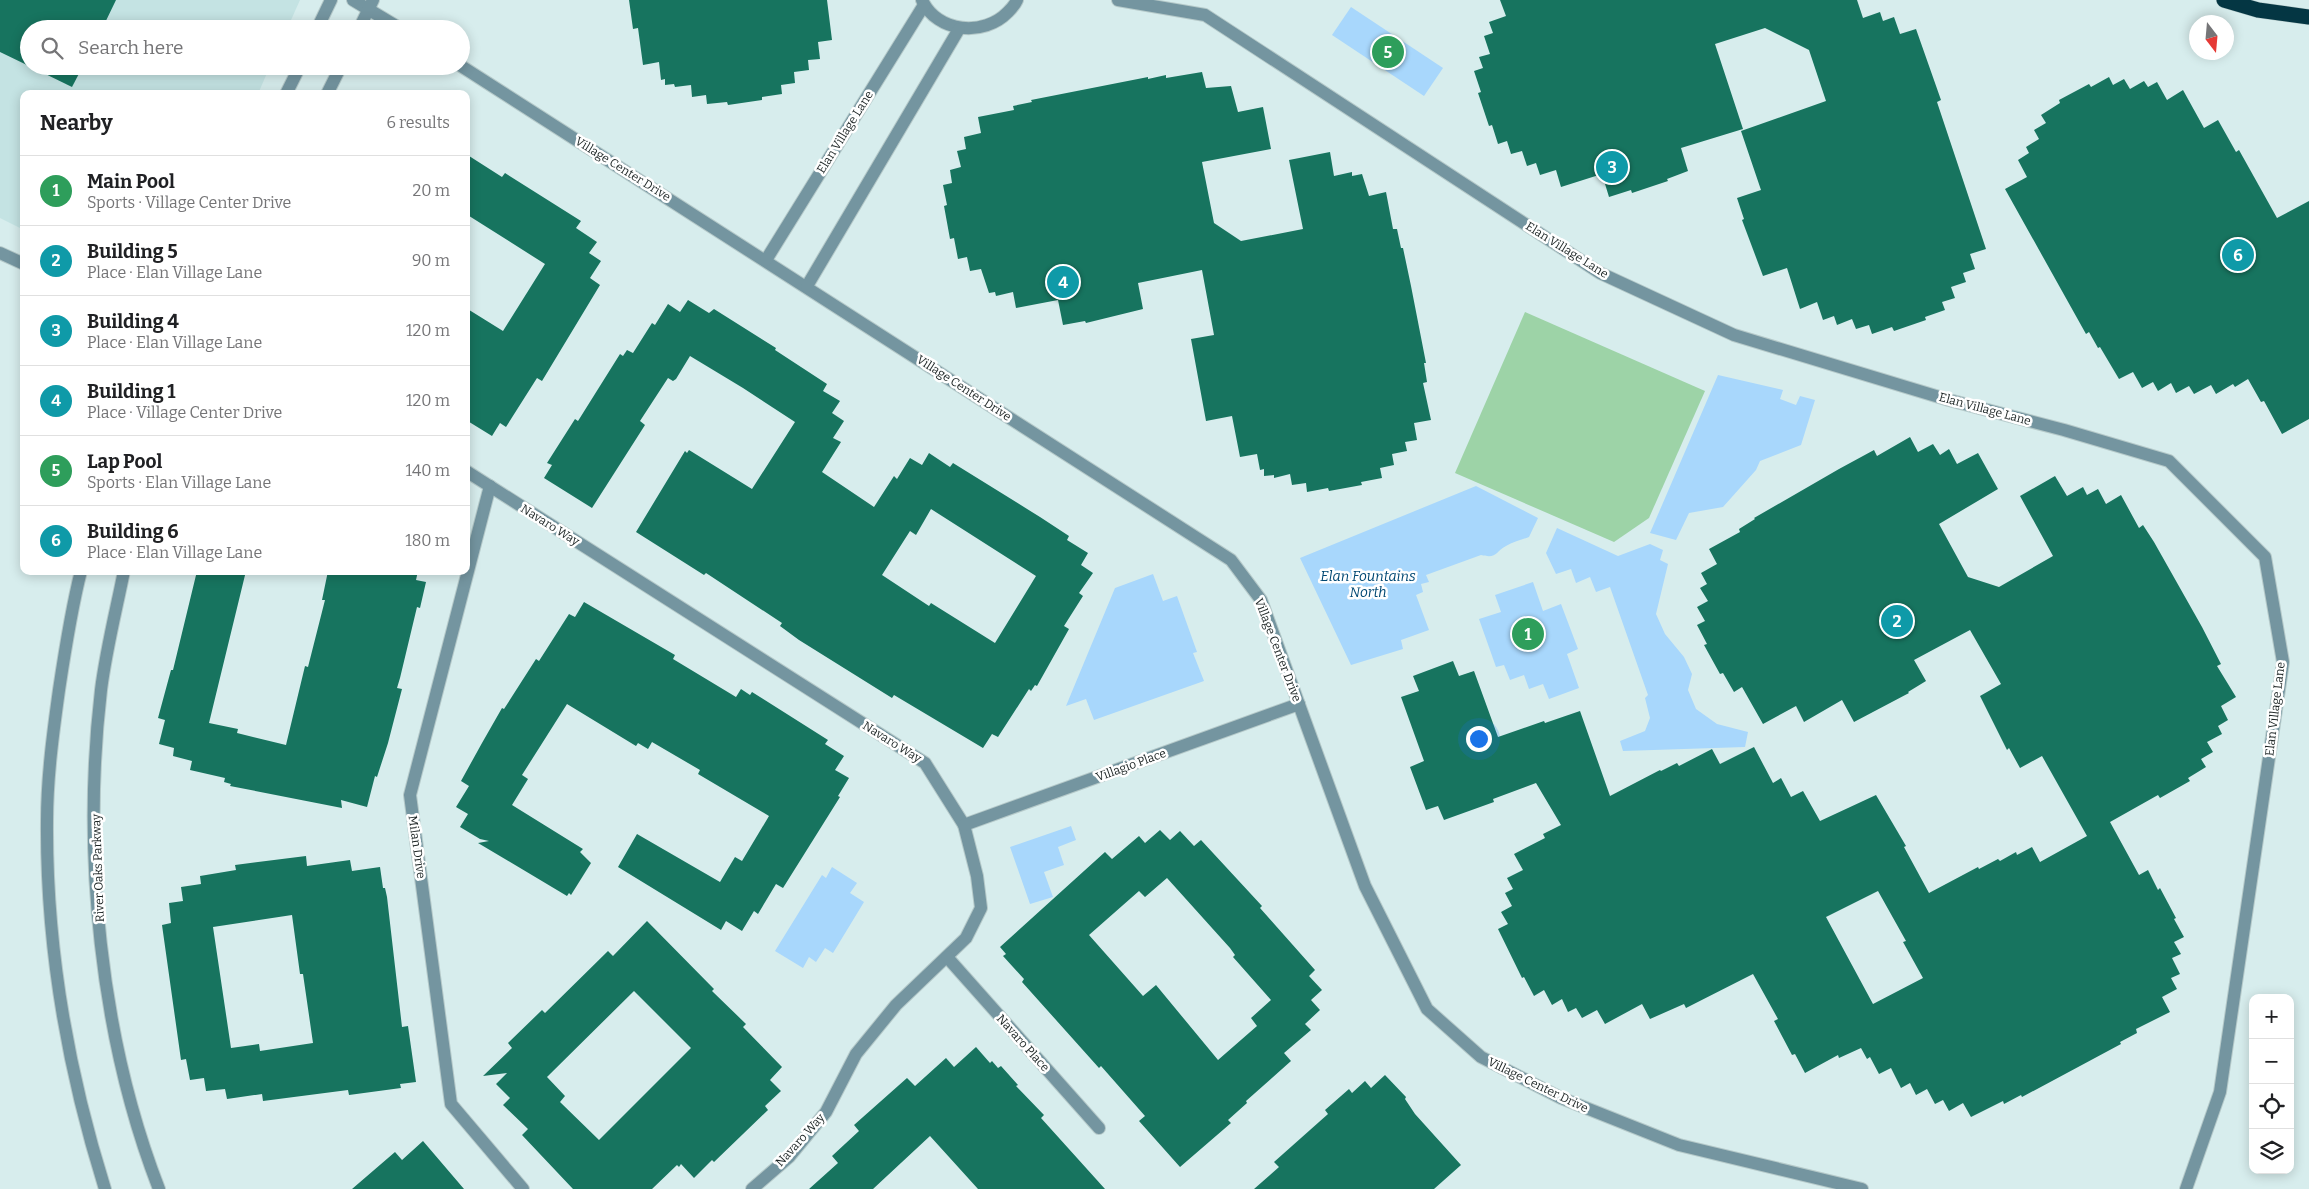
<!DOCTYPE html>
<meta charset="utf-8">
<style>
:root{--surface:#fff;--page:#f6f6f6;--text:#202124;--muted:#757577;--line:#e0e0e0;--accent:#6c5223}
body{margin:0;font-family:Bitter,serif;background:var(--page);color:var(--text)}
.controls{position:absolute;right:15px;bottom:15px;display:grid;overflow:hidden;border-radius:10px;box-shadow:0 2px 12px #0003}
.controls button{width:45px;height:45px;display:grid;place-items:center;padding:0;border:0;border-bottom:1px solid var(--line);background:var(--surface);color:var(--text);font:25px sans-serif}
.compass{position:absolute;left:2189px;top:15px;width:45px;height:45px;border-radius:50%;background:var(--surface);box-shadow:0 2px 12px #0003;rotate:164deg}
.you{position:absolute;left:1478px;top:738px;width:18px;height:18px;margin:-12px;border:4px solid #fff;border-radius:50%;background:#1a73e8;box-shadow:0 0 0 8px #1a73e833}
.badge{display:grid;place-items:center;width:32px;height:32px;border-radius:50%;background:var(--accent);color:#fff;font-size:16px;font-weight:700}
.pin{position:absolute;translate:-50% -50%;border:2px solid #fff;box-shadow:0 1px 5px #0006}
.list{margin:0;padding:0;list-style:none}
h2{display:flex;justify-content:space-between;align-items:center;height:65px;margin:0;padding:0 20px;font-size:21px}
h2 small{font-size:16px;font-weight:400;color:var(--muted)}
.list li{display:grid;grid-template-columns:32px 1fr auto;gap:15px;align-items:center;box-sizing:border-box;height:70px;padding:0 20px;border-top:1px solid var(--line)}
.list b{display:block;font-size:19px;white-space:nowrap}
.list p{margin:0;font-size:16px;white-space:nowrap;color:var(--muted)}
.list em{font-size:16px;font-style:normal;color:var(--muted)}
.icon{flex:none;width:28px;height:28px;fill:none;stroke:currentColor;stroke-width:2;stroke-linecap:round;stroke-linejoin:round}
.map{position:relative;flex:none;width:2309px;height:1189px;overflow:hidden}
.search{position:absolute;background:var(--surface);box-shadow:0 2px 12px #0003;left:20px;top:20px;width:450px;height:55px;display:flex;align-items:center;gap:12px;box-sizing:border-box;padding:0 18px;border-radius:28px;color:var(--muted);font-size:19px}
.panel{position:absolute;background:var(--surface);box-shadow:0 2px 12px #0003;left:20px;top:90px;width:450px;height:485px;border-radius:10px}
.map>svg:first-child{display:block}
</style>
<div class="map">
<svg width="2309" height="1189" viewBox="0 0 2309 1189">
<rect width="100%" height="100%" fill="#d7eded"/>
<polygon fill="#c4e3e3" points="0,0 300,0 287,29 29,29 29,66 270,66 258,94 24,94 24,230 0,218"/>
<polygon fill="#9dd3a7" points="1525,312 1705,391 1649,518 1614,542 1455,473"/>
<g fill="#a8d7fc">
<polygon points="1351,7 1443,68 1424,96 1332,35"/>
<polygon points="1718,375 1783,390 1780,399 1796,405 1800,396 1815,400 1801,445 1760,461 1756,470 1723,507 1689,513 1676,540 1650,533"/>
<path d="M1476 486 1538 518 1529 537C1521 540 1513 542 1506 546 1495 552 1497 559 1481 555L1426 575 1429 582 1421 584 1423 592 1416 595 1429 630 1401 640 1403 649 1351 665 1300 558Z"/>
<polygon points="1557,528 1618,556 1650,544 1663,550 1660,560 1668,564 1656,614 1665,634 1684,657 1692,674 1688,690 1696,709 1717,724 1748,732 1745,747 1623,751 1620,741 1645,731 1650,718 1645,698 1648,695 1610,587 1596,592 1590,577 1576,583 1571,569 1556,574 1546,553"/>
<polygon points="1153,574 1163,601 1177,596 1197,652 1193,653 1204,681 1094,720 1086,699 1066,706 1115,588"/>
<polygon points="1533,582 1543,611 1561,604 1578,649 1567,654 1579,688 1549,699 1543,684 1529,689 1524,675 1510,680 1504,665 1496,667 1479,619 1501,612 1495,595"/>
<polygon points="1071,826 1076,840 1058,847 1064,865 1044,872 1053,897 1030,904 1010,847"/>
<polygon points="832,867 857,883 850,893 864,902 833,953 825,948 816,962 809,957 803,968 775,951 822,875 826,878"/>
</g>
<g fill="#17745f" fill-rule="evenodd">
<polygon points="0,0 116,0 102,29 29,29 29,66 0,52"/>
<polygon points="629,0 827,0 832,40 818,42 820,59 808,60 809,70 794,72 795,83 781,85 782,94 762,97 762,100 728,105 727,102 707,104 706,95 692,97 691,85 675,87 674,84 665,85 665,79 661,80 659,62 643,65 638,28 633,29"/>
<polygon points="1500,0 1857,0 1863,18 1880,12 1883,21 1894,17 1900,34 1916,29 1941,100 1937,102 1986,249 1970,254 1975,269 1963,273 1966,282 1951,287 1955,298 1942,302 1945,310 1925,317 1926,320 1894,331 1892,327 1872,334 1869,325 1856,329 1852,319 1837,325 1834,316 1823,320 1817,302 1800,309 1787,268 1763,276 1742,220 1744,219 1737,198 1761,190 1741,131 1826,101 1809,50 1765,28 1715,44 1743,129 1681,148 1688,171 1667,179 1668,181 1632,193 1631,190 1609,197 1602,174 1561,187 1556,170 1540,175 1536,163 1527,166 1522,151 1511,154 1507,141 1498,144 1492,125 1489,126 1478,93 1481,92 1474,71 1483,68 1479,57 1490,54 1484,36 1493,33 1489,22 1506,16"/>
<polygon points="29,66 83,66 72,87"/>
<polygon points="1202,72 1206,88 1231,86 1238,112 1263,107 1271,149 1202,162 1214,223 1241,241 1303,229 1289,160 1330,152 1334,176 1352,172 1352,176 1362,174 1369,196 1386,192 1393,229 1397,229 1401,248 1403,248 1411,286 1426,363 1424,363 1427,382 1423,383 1431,420 1414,423 1417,440 1405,442 1407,451 1392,454 1394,465 1380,468 1382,478 1361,482 1362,485 1329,491 1328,488 1307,492 1306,483 1292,485 1290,474 1274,478 1274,475 1264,476 1264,469 1260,470 1257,454 1240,457 1232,416 1206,421 1191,339 1214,335 1202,270 1138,283 1143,309 1086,323 1085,321 1063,325 1058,300 1016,308 1013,292 996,296 995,292 989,293 981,269 970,271 967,257 958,259 954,238 950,239 944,206 947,205 943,185 952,183 950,170 961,167 957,151 966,149 964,137 981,133 978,117 1014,110 1013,106 1032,102 1031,100 1148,77 1148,79 1166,75 1166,78"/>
<polygon points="2109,77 2113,85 2124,79 2130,89 2144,81 2148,87 2157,82 2167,100 2183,90 2204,128 2218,120 2236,152 2239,150 2277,218 2309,201 2309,419 2282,434 2264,401 2261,402 2248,379 2235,387 2233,384 2216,394 2211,385 2194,394 2189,386 2176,393 2171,383 2158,391 2153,382 2142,388 2133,372 2119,379 2100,347 2098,348 2089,332 2086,334 2005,189 2027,177 2018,160 2029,153 2026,147 2039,139 2034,130 2046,123 2041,115 2060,103 2059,100 2089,84 2091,87"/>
<polygon points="466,154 502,177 505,173 581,221 576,228 597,242 589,253 601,261 590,278 600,285 542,381 537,378 506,427 500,423 492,436 466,420 466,308 503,331 545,264 466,214"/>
<path d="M688 300 709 313 714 309 776 348 775 350 827 384 823 391 840 401 832 413 844 421 833 438 841 442 822 472 874 507 894 476 897 479 910 458 922 465 929 453 950 467 953 463 1040 517 1069 536 1067 540 1088 553 1081 565 1093 573 1079 593 1083 596 1064 626 1069 629 1037 686 1035 685 1031 691 1029 689 998 737 992 734 983 748 894 695 892 698 799 640 780 626 782 623 706 573 704 575 636 532 685 451 687 453 689 450 752 489 795 422 743 388 690 356 676 379 673 381 668 378 640 421 645 425 592 508 544 478 552 465 547 463 575 419 578 421 620 354 623 356 627 350 633 353 652 323 655 325 668 304 680 312ZM931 509 1036 576 995 643 931 603 929 606 882 575 910 531 916 535Z"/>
<path d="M1910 437 1918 452 1933 444 1940 455 1949 449 1957 464 1978 453 1998 489 1939 524 1968 577 1999 587 2053 556 2020 496 2055 476 2067 496 2083 487 2087 495 2098 489 2106 504 2121 495 2139 528 2143 525 2154 542 2202 627 2221 664 2217 666 2236 697 2221 706 2228 720 2218 726 2222 734 2207 742 2213 752 2201 759 2206 767 2188 778 2190 781 2160 798 2158 795 2110 822 2139 875 2148 870 2158 890 2160 888 2176 918 2174 919 2184 937 2174 942 2181 954 2172 958 2180 974 2171 978 2177 989 2162 997 2170 1012 2136 1029 2137 1033 2120 1042 2121 1044 2022 1097 2021 1095 2004 1104 2003 1101 1971 1117 1963 1103 1949 1111 1943 1100 1935 1104 1927 1089 1916 1095 1910 1083 1901 1088 1891 1068 1879 1074 1870 1057 1867 1059 1861 1048 1839 1058 1838 1055 1805 1073 1795 1054 1792 1055 1774 1021 1778 1019 1753 974 1686 1008 1684 1004 1650 1019 1642 1004 1605 1024 1597 1010 1582 1018 1576 1008 1568 1012 1562 999 1552 1005 1544 990 1534 996 1524 977 1522 978 1498 929 1508 924 1501 912 1512 906 1505 893 1513 889 1507 878 1523 870 1514 854 1545 838 1543 834 1561 825 1536 783 1493 799 1494 802 1444 820 1438 806 1426 810 1410 767 1424 761 1401 697 1419 691 1413 676 1453 661 1459 676 1474 671 1498 737 1544 721 1545 723 1580 711 1610 796 1660 770 1661 771 1677 763 1679 766 1712 749 1720 764 1754 747 1773 783 1781 778 1791 797 1803 791 1820 821 1876 795 1906 846 1904 847 1929 893 1978 867 1979 869 1998 859 2000 861 2016 852 2017 855 2032 847 2040 862 2087 836 2042 756 2020 768 2009 748 2007 750 1980 696 2001 684 1970 630 1914 660 1926 681 1908 692 1909 693 1854 722 1842 700 1804 722 1796 706 1763 724 1742 687 1734 692 1723 673 1720 674 1704 645 1707 644 1697 625 1705 621 1697 607 1708 601 1700 588 1707 584 1701 573 1717 564 1709 549 1740 532 1739 529 1755 519 1754 518 1839 469 1874 450 1877 456ZM1878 891 1906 941 1903 942 1923 978 1873 1004 1826 917Z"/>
<polygon points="197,571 246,571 209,723 238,729 237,733 286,745 305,666 308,667 325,600 322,600 328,571 418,571 416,580 426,582 420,608 417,607 400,678 397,688 402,689 388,743 377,777 375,776 367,807 341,800 342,808 230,786 231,784 224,782 225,778 190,770 192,761 173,756 174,748 159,744 165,720 158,718 171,670 173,670"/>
<polygon points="584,602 675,655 673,659 736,697 741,689 750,695 752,692 828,740 825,744 844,756 835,770 849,778 838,796 840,797 783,888 776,884 758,914 754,911 742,931 726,921 721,930 618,867 637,834 720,882 735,857 742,861 769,816 698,774 700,770 652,742 648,749 638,743 636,746 567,704 522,775 528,779 512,805 583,849 580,852 591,863 571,895 569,893 567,896 478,843 489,841 480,839 460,827 468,814 456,807 469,786 461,781 482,743 502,708 504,709 536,659 539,661 569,614 575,617"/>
<path d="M1160 830 1170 840 1180 831 1194 846 1201 840 1262 906 1260 908 1315 970 1309 976 1322 990 1311 1000 1320 1010 1305 1024 1311 1030 1284 1053 1291 1061 1246 1101 1247 1103 1228 1120 1231 1123 1180 1167 1139 1121 1145 1116 1101 1066 1099 1068 1022 982 1024 979 1003 956 1006 954 1000 947 1105 852 1112 859 1139 836 1145 843ZM1167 878 1230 948 1235 955 1233 957 1271 1000 1251 1018 1257 1026 1218 1060 1156 985 1143 996 1089 935 1139 891 1145 897Z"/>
<path d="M306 856 307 866 350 860 352 871 380 867 383 888H385L387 897 402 1027 408 1026 416 1082 400 1084 401 1088 349 1095 348 1090 263 1101 262 1094 227 1099 225 1089 206 1091 204 1078 190 1080 186 1059 181 1060 162 925 171 923 169 903 183 901 181 887 201 884 200 876 236 870 235 865ZM292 915 300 974H303L313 1043 260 1051 259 1044 231 1048 213 927Z"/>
<path d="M647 921 714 989 712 991 746 1024 743 1027 782 1067 770 1080 781 1091 765 1106 768 1110 714 1162 712 1160 694 1178 681 1164 679 1167 677 1165 652 1189H573L522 1135 528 1129 503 1105 510 1098 496 1084 507 1073 483 1076 512 1048 508 1043 542 1010 545 1013 608 951 613 956ZM634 991 691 1048 599 1140 560 1102 565 1096 547 1077Z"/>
<polygon points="976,1047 990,1063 992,1061 998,1068 1001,1066 1018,1085 1016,1086 1044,1115 1041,1118 1105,1189 978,1189 930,1136 873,1189 809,1189 838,1163 832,1156 859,1131 854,1125 907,1078 915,1086 946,1058 954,1067"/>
<polygon points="1385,1075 1406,1097 1405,1099 1415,1114 1461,1165 1434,1189 1254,1189 1279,1167 1274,1162 1328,1114 1325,1110 1349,1089 1352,1093 1365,1081 1371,1088"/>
<polygon points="423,1141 464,1189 352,1189 395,1152 402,1160"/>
</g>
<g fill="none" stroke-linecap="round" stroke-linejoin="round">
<g stroke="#b5c9c9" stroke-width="14">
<g id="minor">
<polyline points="353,0 401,29"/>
<path d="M922 0C937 33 984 37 1008 12 1012 8 1015 5 1017 0"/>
<polyline points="1118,0 1205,15 1600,273 1734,335 1949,400 2064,430 2169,461 2265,557 2283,662 2220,1092 2186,1189"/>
<polyline points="317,29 331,0"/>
<polyline points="359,29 373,0"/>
<polyline points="461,66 1231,560 1261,600 1365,886 1427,1009 1481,1057 1561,1098 1679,1145 1862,1189"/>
<polyline points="286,94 300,66"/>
<polyline points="327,94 341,66"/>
<polyline points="0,253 24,264"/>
<polyline points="766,260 924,5"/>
<polyline points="807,286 959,29"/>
<polyline points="466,471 925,763 964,825 977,876 981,908 966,938 896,1005 856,1054 826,1112 789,1157 752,1189"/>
<polyline points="490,486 410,795 451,1104 523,1189"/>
<path d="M81 571C71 610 65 650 59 690 53 733 47 778 47 821 46 945 68 1071 105 1189"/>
<path d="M124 571C116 611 106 650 101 690 82 852 100 1037 159 1189"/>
<polyline points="964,825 1299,704"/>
<polyline points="947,957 1099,1128"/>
</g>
</g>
<g stroke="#b5c9c9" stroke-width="16">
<polyline id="highway" points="2224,0 2258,10 2309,17"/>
</g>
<use href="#minor" stroke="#7495a0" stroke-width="12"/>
<use href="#highway" stroke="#043643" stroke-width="15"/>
</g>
<g text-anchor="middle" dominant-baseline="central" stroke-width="5" stroke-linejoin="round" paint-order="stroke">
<g font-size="12" fill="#1c2424" stroke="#fff">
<text transform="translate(845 132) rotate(-58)">Elan Village Lane</text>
<text transform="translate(623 169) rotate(32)">Village Center Drive</text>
<text transform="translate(1567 250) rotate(32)">Elan Village Lane</text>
<text transform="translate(964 388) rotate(33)">Village Center Drive</text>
<text transform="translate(1985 409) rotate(15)">Elan Village Lane</text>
<text transform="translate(550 525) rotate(32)">Navaro Way</text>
<text transform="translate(1278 650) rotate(69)">Village Center Drive</text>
<text transform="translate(2275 709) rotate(-83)">Elan Village Lane</text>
<text transform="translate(892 742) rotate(32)">Navaro Way</text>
<text transform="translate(1131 765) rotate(-20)">Villagio Place</text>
<text transform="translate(417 847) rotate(82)">Milan Drive</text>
<text transform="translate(98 868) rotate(-92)">River Oaks Parkway</text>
<text transform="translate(1023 1043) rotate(48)">Navaro Place</text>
<text transform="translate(1538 1085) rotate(26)">Village Center Drive</text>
<text transform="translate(800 1140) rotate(-48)">Navaro Way</text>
</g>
<g font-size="14" font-style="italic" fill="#004873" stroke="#fff">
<text x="1368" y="576">Elan Fountains<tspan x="1368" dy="16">North</tspan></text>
</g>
</g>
</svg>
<div class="controls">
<button>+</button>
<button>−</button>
<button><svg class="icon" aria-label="locate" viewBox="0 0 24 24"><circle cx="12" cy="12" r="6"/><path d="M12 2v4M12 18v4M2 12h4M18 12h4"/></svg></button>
<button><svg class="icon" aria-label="layers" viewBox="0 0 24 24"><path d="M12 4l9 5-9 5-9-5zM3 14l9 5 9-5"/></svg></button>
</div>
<svg class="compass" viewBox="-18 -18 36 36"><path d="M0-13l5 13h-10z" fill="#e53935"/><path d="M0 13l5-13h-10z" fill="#757577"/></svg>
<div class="you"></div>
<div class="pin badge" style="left:1528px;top:634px;background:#2e9e5b">1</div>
<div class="pin badge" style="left:1897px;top:621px;background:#0f9aa8">2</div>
<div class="pin badge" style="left:1612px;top:167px;background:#0f9aa8">3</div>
<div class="pin badge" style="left:1063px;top:282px;background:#0f9aa8">4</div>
<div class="pin badge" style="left:1388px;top:52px;background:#2e9e5b">5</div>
<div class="pin badge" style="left:2238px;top:255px;background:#0f9aa8">6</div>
<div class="search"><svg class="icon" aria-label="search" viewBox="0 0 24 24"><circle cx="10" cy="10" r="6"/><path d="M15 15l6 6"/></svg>Search here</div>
<section class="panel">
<h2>Nearby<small>6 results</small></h2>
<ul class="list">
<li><span class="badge" style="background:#2e9e5b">1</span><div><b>Main Pool</b><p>Sports · Village Center Drive</p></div><em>20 m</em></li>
<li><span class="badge" style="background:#0f9aa8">2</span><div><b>Building 5</b><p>Place · Elan Village Lane</p></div><em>90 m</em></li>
<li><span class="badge" style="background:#0f9aa8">3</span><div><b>Building 4</b><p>Place · Elan Village Lane</p></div><em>120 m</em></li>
<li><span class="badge" style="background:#0f9aa8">4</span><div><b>Building 1</b><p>Place · Village Center Drive</p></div><em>120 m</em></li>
<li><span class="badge" style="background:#2e9e5b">5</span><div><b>Lap Pool</b><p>Sports · Elan Village Lane</p></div><em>140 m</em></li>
<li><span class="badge" style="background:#0f9aa8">6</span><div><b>Building 6</b><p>Place · Elan Village Lane</p></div><em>180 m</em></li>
</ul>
</section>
</div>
